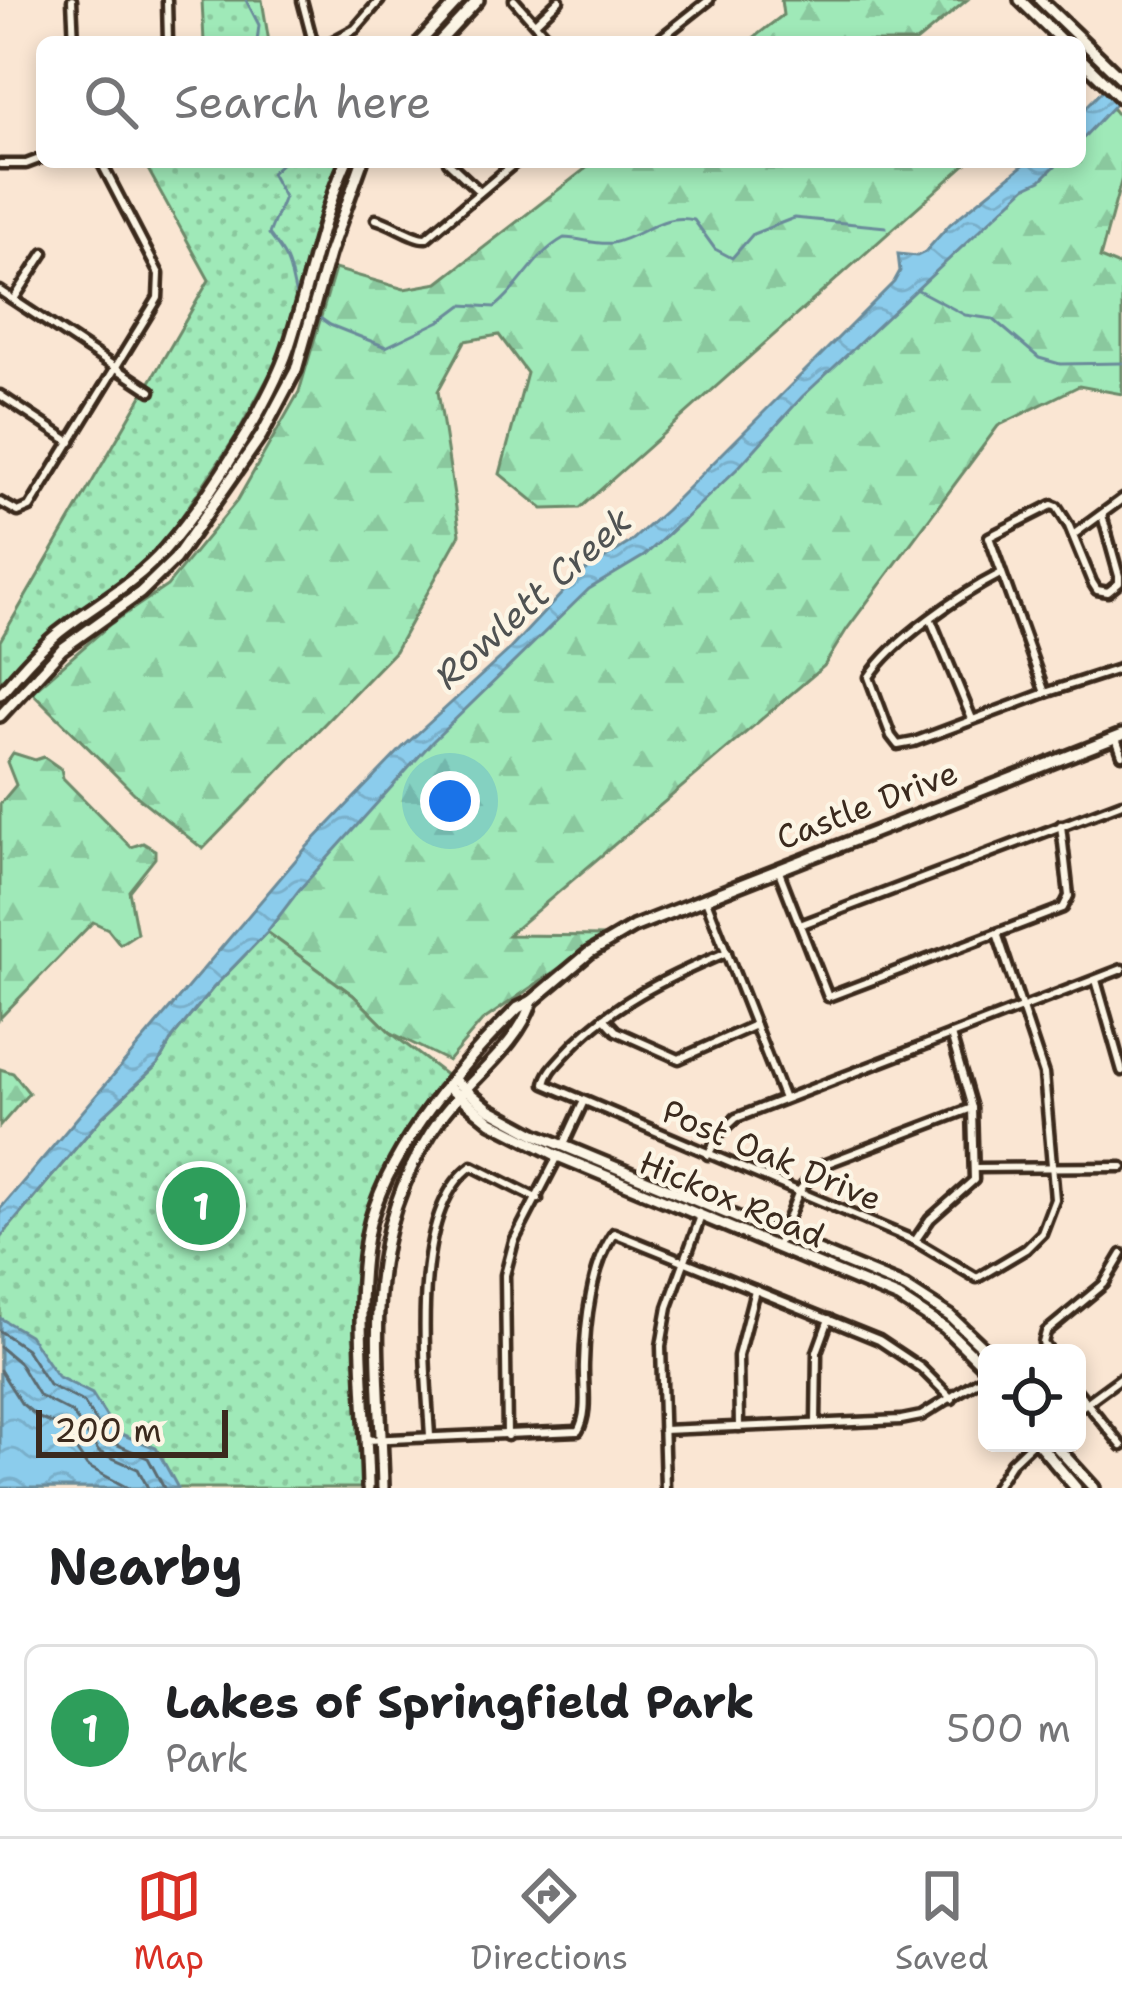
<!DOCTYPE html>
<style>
:root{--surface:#fff;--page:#f2f2f2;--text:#202124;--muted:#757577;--line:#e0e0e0;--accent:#d93025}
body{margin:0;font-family:"Shantell Sans",sans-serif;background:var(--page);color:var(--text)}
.controls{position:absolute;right:36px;bottom:36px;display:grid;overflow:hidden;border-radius:18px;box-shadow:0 6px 18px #0003}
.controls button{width:108px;height:108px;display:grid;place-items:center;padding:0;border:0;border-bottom:3px solid var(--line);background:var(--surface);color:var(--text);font:60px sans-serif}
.scale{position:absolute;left:36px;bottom:30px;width:192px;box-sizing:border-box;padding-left:12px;border:6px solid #3b2a1e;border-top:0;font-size:33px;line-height:42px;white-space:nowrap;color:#3b2a1e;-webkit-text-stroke:9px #fcf5e5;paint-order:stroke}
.you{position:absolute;left:450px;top:801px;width:42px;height:42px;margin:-30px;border:9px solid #fff;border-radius:50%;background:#1a73e8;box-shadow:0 0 0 18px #1a73e833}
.badge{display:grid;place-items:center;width:78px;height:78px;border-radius:50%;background:var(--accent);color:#fff;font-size:39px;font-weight:700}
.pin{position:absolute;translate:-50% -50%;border:6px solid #fff;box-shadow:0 3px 12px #0006}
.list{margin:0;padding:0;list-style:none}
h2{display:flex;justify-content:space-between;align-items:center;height:156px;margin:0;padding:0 48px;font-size:51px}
h2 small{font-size:39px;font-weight:400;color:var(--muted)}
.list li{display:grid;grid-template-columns:78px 1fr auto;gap:36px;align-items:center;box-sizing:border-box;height:168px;margin:0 24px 24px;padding:0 24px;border:3px solid var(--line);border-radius:18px}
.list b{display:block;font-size:45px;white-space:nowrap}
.list p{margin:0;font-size:39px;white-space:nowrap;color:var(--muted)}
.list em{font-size:39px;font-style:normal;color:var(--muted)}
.icon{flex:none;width:66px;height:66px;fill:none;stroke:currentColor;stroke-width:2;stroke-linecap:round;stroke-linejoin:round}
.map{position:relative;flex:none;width:1122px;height:1488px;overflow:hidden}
.search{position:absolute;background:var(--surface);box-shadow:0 6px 18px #0003;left:36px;right:36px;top:36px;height:132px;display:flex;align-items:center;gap:30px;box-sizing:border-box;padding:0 42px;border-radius:18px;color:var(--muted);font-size:45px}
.sheet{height:348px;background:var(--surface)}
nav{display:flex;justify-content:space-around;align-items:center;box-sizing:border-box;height:168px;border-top:3px solid var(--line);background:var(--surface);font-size:33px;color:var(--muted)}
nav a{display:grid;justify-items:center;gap:6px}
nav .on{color:var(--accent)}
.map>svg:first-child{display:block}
</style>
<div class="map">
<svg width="1122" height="1488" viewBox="0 0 1122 1488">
<defs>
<pattern id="forest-firs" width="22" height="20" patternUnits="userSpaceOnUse" patternTransform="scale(3)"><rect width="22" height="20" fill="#9fe9b8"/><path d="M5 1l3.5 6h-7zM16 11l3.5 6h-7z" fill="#8ac89e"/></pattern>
<pattern id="park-dots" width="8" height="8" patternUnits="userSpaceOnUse" patternTransform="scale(3)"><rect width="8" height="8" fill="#9fe9b8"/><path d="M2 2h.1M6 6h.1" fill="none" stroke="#8ac89e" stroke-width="1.8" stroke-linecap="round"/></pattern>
<pattern id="water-waves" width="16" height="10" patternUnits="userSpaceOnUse" patternTransform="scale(3)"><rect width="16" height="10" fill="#8bccec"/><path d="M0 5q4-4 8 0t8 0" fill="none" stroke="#79afca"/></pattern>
</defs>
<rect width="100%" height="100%" fill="#fae6d3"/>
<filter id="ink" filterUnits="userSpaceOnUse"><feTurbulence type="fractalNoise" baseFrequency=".00833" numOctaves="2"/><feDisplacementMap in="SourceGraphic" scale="24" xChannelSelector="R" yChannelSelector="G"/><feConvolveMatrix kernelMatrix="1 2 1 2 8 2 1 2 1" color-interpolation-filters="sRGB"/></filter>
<g filter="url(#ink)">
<g fill="url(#forest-firs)" stroke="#6d8a6b" stroke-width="3">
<polygon points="781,0 967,0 916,42 748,42 783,15"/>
<polygon points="1109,104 1122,120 1122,178 1100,258 1122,267 1122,394 1079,386 998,426 847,629 824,666 508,935 606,936 482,1021 448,1061 390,1032 353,995 263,929 476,681 644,541 774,409 1048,162 1080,162 1080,132"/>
<polygon points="594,162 968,162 580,508 543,509 500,474 527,373 499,335 465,341 438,391 460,534 395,651 203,849 139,798 32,692 109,625 167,586 237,501 299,392 335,269 404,289 438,283"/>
<polygon points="13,753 35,760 44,757 61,769 63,778 131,847 143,843 155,850 155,858 129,891 137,933 120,944 108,929 93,922 0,1018 0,804 16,785 7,762"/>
<polygon points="0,1069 13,1073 29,1093 0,1126"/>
</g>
<g fill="url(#park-dots)" stroke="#6d8a6b" stroke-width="3">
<polygon points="202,0 262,0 269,42 204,42"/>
<polygon points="144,162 340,162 277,361 236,436 168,537 117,586 41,640 0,684 0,641 209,280"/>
<polygon points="267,932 353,995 390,1032 451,1079 407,1136 364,1245 364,1488 0,1488 0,1238 102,1117 158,1064 173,1037 213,988"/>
</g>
<g fill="url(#water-waves)" stroke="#6b8b9a" stroke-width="3">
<polygon points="1122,71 1122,97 1080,141 1080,113"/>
<polygon points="1027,162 1059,162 1041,180 1026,187 802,397 738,468 679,524 644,556 589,589 432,742 299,890 267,932 213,988 173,1037 158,1064 102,1117 0,1238 0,1209 305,849 403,747 508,651 580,574 629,543 666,510 894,282 900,271 898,254 917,256 925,252 950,224"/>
<polygon points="0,1318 29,1335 57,1376 92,1394 116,1432 156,1448 178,1488 0,1488"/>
</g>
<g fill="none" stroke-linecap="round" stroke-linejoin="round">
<g stroke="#5b6b70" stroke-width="3">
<polyline points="0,1331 26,1349 49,1385 83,1402 109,1441 148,1458 164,1488"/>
<polyline points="0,1347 19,1363 39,1396 72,1413 99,1452 138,1469 148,1488"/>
<polyline points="0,1370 21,1403 39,1418 61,1427 87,1466 128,1488"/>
</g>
<g stroke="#6b8b9a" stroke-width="3">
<polyline points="246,0 259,25 257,42"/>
<path d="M283 162 271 173 284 197 269 234C293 265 288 265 297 300"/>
<polyline points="918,290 965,315 993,319 1039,358 1060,364 1122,363"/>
<path d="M303 306 330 325 386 347 442 320 462 305 495 307C522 286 533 255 564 238 580 238 596 245 612 243 643 237 661 212 694 220L715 249 732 258 753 234 794 218 886 227"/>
</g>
<g stroke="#3b2a1e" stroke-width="15">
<g id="street">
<polyline points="72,0 74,42"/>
<polyline points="167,0 168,42"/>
<polyline points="302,0 313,42"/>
<polyline points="514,0 551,42"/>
<polyline points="536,22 559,0"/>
<polyline points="331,42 355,29 380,0"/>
<polyline points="656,42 709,0"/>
<polyline points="448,162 480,192"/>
<polyline points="0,164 26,164 42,158"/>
<path d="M376 219C392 223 414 239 426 238L516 162"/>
<polyline points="0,291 151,391"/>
<polyline points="14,299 44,253"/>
<polyline points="0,395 71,442"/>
<polyline points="0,502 18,512 30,507 158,298 159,274 101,162"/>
<polyline points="1073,535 1122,499"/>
<path d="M1000 574C961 594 893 640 869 677L891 736 898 745 914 742 1045 693 1122 668"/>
<polyline points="931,620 972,719"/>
<polyline points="1045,693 989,537 1052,505 1057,507 1069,526 1092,582 1097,590 1108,592 1119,583 1119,576 1102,515"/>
<polyline points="1116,738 1122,755"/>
<polyline points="778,869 828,997 1063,908 1069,896 1061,825"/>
<polyline points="706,900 784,1099"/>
<polyline points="800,925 1122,803"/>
<path d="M727 952C666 978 610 1004 565 1054 556 1064 547 1072 545 1084L915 1241 977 1278 1026 1249 1042 1233 1055 1199 1044 1074 997 933"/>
<polyline points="1096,980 1122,1071"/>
<polyline points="604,1018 616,1031 679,1059 755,1025"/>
<polyline points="563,1146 583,1103"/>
<polyline points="708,1155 720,1133 736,1118 1122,969"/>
<polyline points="976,1168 1122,1167"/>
<polyline points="915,1241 930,1219 974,1180 972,1108 951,1035"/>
<polyline points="777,1246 799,1191 820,1166 972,1108"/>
<polyline points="1050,1353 1043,1343 1046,1332 1104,1284 1122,1254"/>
<polyline points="1077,1391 1122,1446"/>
<polyline points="1077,1410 1122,1377"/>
<polyline points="816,1423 817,1352 829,1319"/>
<polyline points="739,1427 738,1356 755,1290"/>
<polyline points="663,1430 901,1420 921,1416 987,1375"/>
<path d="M430 1436C426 1367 408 1212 472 1166L538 1199"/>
<polyline points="507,1436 505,1275 514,1241 557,1158"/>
<path d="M367 1440 578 1431C589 1413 583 1386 584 1364 585 1324 591 1266 614 1233L879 1340 921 1368 952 1399"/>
<polyline points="665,1488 661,1346 668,1307 701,1216"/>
<polyline points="995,1488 1011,1463 1032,1443"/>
</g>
</g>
<g stroke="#3b2a1e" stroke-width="18">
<g id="secondary">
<polyline points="1020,0 1063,42"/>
<polyline points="1040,0 1122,79"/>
<polyline points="420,42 459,0"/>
<polyline points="439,42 478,0"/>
<polyline points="1080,58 1122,99"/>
<path d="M0 694C18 673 36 652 57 634 93 605 134 585 165 549 206 503 270 404 289 346 309 285 320 221 346 162"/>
<polyline points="0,716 62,649 140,593 175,559 261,436 296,370 329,254 362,162"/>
<polyline points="455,1081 489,1109 535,1134 905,1287 950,1316 989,1353"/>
<polyline points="449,1088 491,1122 558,1156 899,1298 945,1328 987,1369"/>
<polyline points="1038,1443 1076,1488"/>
<polyline points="1053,1443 1094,1488"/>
<path d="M368 1488C367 1411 351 1290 371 1219 393 1143 462 1063 518 1008L532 1001 589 953 633 927 1122 735"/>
<path d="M383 1488C380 1349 355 1237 442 1116 470 1078 518 1047 532 1001"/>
</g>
</g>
<use href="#street" stroke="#fcf5e5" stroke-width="6"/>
<use href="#secondary" stroke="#fcf5e5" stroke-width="9"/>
</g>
</g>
<g text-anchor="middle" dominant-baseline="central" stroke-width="9" stroke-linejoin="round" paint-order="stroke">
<g font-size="33" fill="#3b2a1e" stroke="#fcf5e5">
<text transform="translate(867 805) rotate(-21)">Castle Drive</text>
<text transform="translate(772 1155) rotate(23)">Post Oak Drive</text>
<text transform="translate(732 1199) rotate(23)">Hickox Road</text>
</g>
<g font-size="36" font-style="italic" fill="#4f5252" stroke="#fcf5e5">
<text transform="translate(533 598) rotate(-42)">Rowlett Creek</text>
</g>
</g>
</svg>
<div class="controls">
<button><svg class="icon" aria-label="locate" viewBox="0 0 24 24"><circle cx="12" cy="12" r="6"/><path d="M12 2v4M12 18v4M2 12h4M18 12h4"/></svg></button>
</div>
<div class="scale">200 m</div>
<div class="you"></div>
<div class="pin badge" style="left:201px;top:1206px;background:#2e9e5b">1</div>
<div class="search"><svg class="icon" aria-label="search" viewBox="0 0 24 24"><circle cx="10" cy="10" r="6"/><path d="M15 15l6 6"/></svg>Search here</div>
</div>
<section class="sheet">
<h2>Nearby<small></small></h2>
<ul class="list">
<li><span class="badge" style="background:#2e9e5b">1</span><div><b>Lakes of Springfield Park</b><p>Park</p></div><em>500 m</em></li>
</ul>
</section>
<nav>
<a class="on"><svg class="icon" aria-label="map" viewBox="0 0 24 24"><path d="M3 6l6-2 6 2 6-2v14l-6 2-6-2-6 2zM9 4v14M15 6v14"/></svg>Map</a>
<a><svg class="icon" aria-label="directions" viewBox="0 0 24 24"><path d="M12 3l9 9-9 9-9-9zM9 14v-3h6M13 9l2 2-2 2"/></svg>Directions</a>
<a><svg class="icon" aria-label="saved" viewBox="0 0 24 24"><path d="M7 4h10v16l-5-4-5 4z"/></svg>Saved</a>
</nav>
